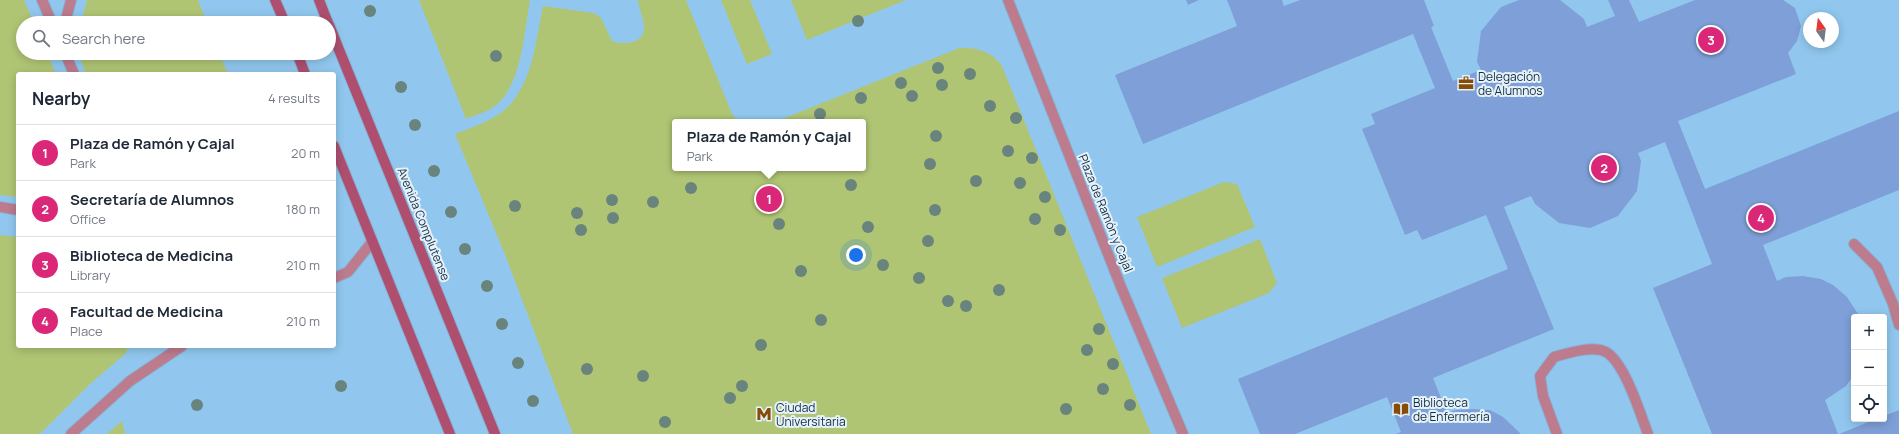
<!DOCTYPE html>
<meta charset="utf-8">
<style>
:root{--surface:#fff;--page:#f2f2f3;--text:#1f2937;--muted:#747a83;--line:#e0e1e3;--accent:#db2777}
body{margin:0;font-family:Manrope,sans-serif;background:var(--page);color:var(--text)}
.controls{position:absolute;right:12px;bottom:12px;display:grid;overflow:hidden;border-radius:4px;box-shadow:0 2px 10px #0003}
.controls button{width:36px;height:36px;display:grid;place-items:center;padding:0;border:0;border-bottom:1px solid var(--line);background:var(--surface);color:var(--text);font:20px sans-serif}
.compass{position:absolute;left:1803px;top:12px;width:36px;height:36px;border-radius:50%;background:var(--surface);box-shadow:0 2px 10px #0003;rotate:346deg}
.you{position:absolute;left:856px;top:255px;width:14px;height:14px;margin:-10px;border:3px solid #fff;border-radius:50%;background:#1a73e8;box-shadow:0 0 0 6px #1a73e833}
.badge{display:grid;place-items:center;width:26px;height:26px;border-radius:50%;background:var(--accent);color:#fff;font-size:13px;font-weight:700}
.pin{position:absolute;translate:-50% -50%;border:2px solid #fff;box-shadow:0 1px 4px #0006}
.popup{position:absolute;left:672px;top:119px;width:194px;height:52px;box-sizing:border-box;display:grid;place-content:center;border-radius:4px;background:var(--surface);filter:drop-shadow(0 1px 3px #0005);font-size:13px;white-space:nowrap;color:var(--muted)}
.popup b{font-size:15px;color:var(--text)}
.popup::after{content:'';position:absolute;left:50%;top:100%;margin-left:-8px;border:8px solid transparent;border-top-color:var(--surface)}
.list{margin:0;padding:0;list-style:none}
h2{display:flex;justify-content:space-between;align-items:center;height:52px;margin:0;padding:0 16px;font-size:17px}
h2 small{font-size:13px;font-weight:400;color:var(--muted)}
.list li{display:grid;grid-template-columns:26px 1fr auto;gap:12px;align-items:center;box-sizing:border-box;height:56px;padding:0 16px;border-top:1px solid var(--line)}
.list b{display:block;font-size:15px;white-space:nowrap}
.list p{margin:0;font-size:13px;white-space:nowrap;color:var(--muted)}
.list em{font-size:13px;font-style:normal;color:var(--muted)}
.icon{flex:none;width:22px;height:22px;fill:none;stroke:currentColor;stroke-width:2;stroke-linecap:round;stroke-linejoin:round}
.map{position:relative;flex:none;width:1899px;height:434px;overflow:hidden}
.search{position:absolute;background:var(--surface);box-shadow:0 2px 10px #0003;left:16px;top:16px;width:320px;height:44px;display:flex;align-items:center;gap:10px;box-sizing:border-box;padding:0 14px;border-radius:22px;color:var(--muted);font-size:15px}
.panel{position:absolute;background:var(--surface);box-shadow:0 2px 10px #0003;left:16px;top:72px;width:320px;height:276px;border-radius:4px}
.map>svg:first-child{display:block}
</style>
<div class="map">
<svg width="1899" height="434" viewBox="0 0 1899 434">
<rect width="100%" height="100%" fill="#a4d6fa"/>
<path fill="#91c7ee" fill-rule="evenodd" d="M0 0H1899V434H0ZM1809 18H1833V42H1809ZM23 23H329V53H23ZM18 74H334V346H18ZM675 122H863V168H675ZM1854 317H1884V419H1854Z"/>
<g fill="#b0c574">
<polygon points="0,0 24,0 34,23 23,23 23,53 47,53 56,74 18,74 18,197 0,195"/>
<polygon points="87,0 198,0 207,23 81,23"/>
<path d="M419 0H530C524 32 522 89 492 108 485 113 475 115 466 119Z"/>
<path d="M638 0H686L732 114 739 122H675V168H863V122H775L959 48C976 47 991 51 1002 66L1151 434H573L504 252 455 134C468 129 482 124 494 117 532 96 535 44 543 6L594 13 601 18 612 41C623 45 644 44 644 28 644 19 639 9 638 0Z"/>
<polygon points="721,0 750,0 772,54 747,64"/>
<polygon points="791,0 906,0 807,40"/>
<polygon points="78,53 219,53 228,74 86,74"/>
<polygon points="1224,182 1237,184 1255,227 1157,267 1137,217"/>
<polygon points="0,235 18,237 18,346 129,346 125,354 91,383 40,434 0,434"/>
<polygon points="1260,239 1277,283 1269,293 1182,328 1162,278"/>
<polygon points="122,421 125,434 107,434"/>
</g>
<g fill="#7e9fd7">
<polygon points="1186,0 1199,0 1188,5"/>
<polygon points="1227,0 1282,0 1284,6 1300,0 1424,0 1434,26 1431,27 1453,81 1481,70 1477,62 1481,31 1501,7 1519,0 1560,0 1584,19 1587,27 1615,16 1608,0 1629,0 1639,22 1695,0 1783,0 1795,8 1801,26 1797,41 1788,53 1796,74 1678,121 1705,189 1899,111 1899,190 1763,245 1777,281 1786,277 1803,276 1821,279 1833,285 1847,297 1860,317 1854,317 1854,375 1846,386 1825,400 1838,434 1712,434 1653,288 1712,264 1665,142 1638,153 1641,161 1637,191 1618,216 1590,228 1559,223 1535,204 1531,196 1504,207 1554,329 1433,378 1447,413 1456,410 1473,409 1490,410 1503,417 1521,434 1396,434 1401,432 1387,397 1295,434 1260,434 1238,379 1508,269 1486,215 1422,240 1417,230 1405,235 1362,129 1375,124 1371,114 1435,88 1413,34 1143,144 1115,75 1237,26"/>
<polygon points="1899,410 1899,434 1839,434 1876,419 1884,419 1884,416"/>
</g>
<g fill="none" stroke-linecap="round" stroke-linejoin="round">
<g stroke="#87b4d5" stroke-width="12">
<g id="lane">
<polyline points="42,0 52,23"/>
<polyline points="65,23 71,0"/>
<polyline points="65,53 74,74"/>
<polyline points="0,207 18,210"/>
<polyline points="1854,244 1877,267 1893,304 1899,325"/>
<path d="M1557 434 1543 396 1540 376 1554 357C1568 353 1593 345 1606 352 1625 363 1640 413 1648 434"/>
</g>
</g>
<g stroke="#87b4d5" stroke-width="12">
<g id="street">
<polyline points="1008,0 1121,287 1183,434"/>
<polyline points="334,278 348,272 372,242"/>
<polyline points="71,434 130,381 182,346"/>
</g>
</g>
<g stroke="#87b4d5" stroke-width="12">
<g id="secondary">
<polyline points="275,0 285,23"/>
<polyline points="319,0 328,23"/>
<polyline points="329,25 495,434"/>
<polyline points="297,53 305,74"/>
<polyline points="334,146 450,434"/>
</g>
</g>
<use href="#lane" stroke="#bd7b8e" stroke-width="10"/>
<use href="#street" stroke="#bd7b8e" stroke-width="10"/>
<use href="#secondary" stroke="#ae4f70" stroke-width="10"/>
</g>
<g fill="#68847d">
<circle cx="370" cy="11" r="6"/>
<circle cx="858" cy="21" r="6"/>
<circle cx="496" cy="56" r="6"/>
<circle cx="938" cy="68" r="6"/>
<circle cx="970" cy="74" r="6"/>
<circle cx="901" cy="83" r="6"/>
<circle cx="942" cy="85" r="6"/>
<circle cx="401" cy="87" r="6"/>
<circle cx="912" cy="96" r="6"/>
<circle cx="861" cy="98" r="6"/>
<circle cx="990" cy="106" r="6"/>
<circle cx="820" cy="114" r="6"/>
<circle cx="1016" cy="118" r="6"/>
<circle cx="415" cy="125" r="6"/>
<circle cx="936" cy="136" r="6"/>
<circle cx="1008" cy="151" r="6"/>
<circle cx="1032" cy="158" r="6"/>
<circle cx="930" cy="164" r="6"/>
<circle cx="434" cy="171" r="6"/>
<circle cx="976" cy="181" r="6"/>
<circle cx="1020" cy="183" r="6"/>
<circle cx="851" cy="185" r="6"/>
<circle cx="691" cy="188" r="6"/>
<circle cx="1045" cy="197" r="6"/>
<circle cx="612" cy="200" r="6"/>
<circle cx="653" cy="202" r="6"/>
<circle cx="515" cy="206" r="6"/>
<circle cx="935" cy="210" r="6"/>
<circle cx="451" cy="212" r="6"/>
<circle cx="577" cy="213" r="6"/>
<circle cx="613" cy="218" r="6"/>
<circle cx="1035" cy="219" r="6"/>
<circle cx="779" cy="224" r="6"/>
<circle cx="868" cy="227" r="6"/>
<circle cx="581" cy="230" r="6"/>
<circle cx="1060" cy="230" r="6"/>
<circle cx="928" cy="241" r="6"/>
<circle cx="465" cy="249" r="6"/>
<circle cx="883" cy="265" r="6"/>
<circle cx="801" cy="271" r="6"/>
<circle cx="919" cy="278" r="6"/>
<circle cx="487" cy="286" r="6"/>
<circle cx="999" cy="290" r="6"/>
<circle cx="948" cy="301" r="6"/>
<circle cx="966" cy="306" r="6"/>
<circle cx="821" cy="320" r="6"/>
<circle cx="502" cy="324" r="6"/>
<circle cx="1099" cy="329" r="6"/>
<circle cx="761" cy="345" r="6"/>
<circle cx="1087" cy="350" r="6"/>
<circle cx="518" cy="363" r="6"/>
<circle cx="1113" cy="364" r="6"/>
<circle cx="587" cy="369" r="6"/>
<circle cx="643" cy="376" r="6"/>
<circle cx="341" cy="386" r="6"/>
<circle cx="742" cy="386" r="6"/>
<circle cx="1103" cy="389" r="6"/>
<circle cx="730" cy="398" r="6"/>
<circle cx="533" cy="401" r="6"/>
<circle cx="197" cy="405" r="6"/>
<circle cx="1130" cy="405" r="6"/>
<circle cx="1066" cy="409" r="6"/>
<circle cx="665" cy="422" r="6"/>
</g>
<defs>
<g id="office-bare" transform="scale(1.2)"><path d="M-6-3h4V-5.5h4V-3h4V5H-6ZM-1-4.5V-3h2v-1.5ZM-6 0V1H6V0Z" fill="#874c07" stroke="#e5f1fb" stroke-width="2.5" paint-order="stroke"/></g>
<g id="library-bare" transform="scale(1.2)"><path d="M-6-4Q-3-5.5-.7-3.5V5Q-3 3-6 4ZM6-4Q3-5.5 .7-3.5V5Q3 3 6 4Z" fill="#874c07" stroke="#e5f1fb" stroke-width="2.5" paint-order="stroke"/></g>
<g id="metro-bare" transform="scale(1.2)"><path d="M-5.5 5V-5H-3L0 0L3-5H5.5V5H3V-.5L0 4L-3-.5V5Z" fill="#874c07" stroke="#e5f1fb" stroke-width="2.5" paint-order="stroke"/></g>
</defs>
<g fill-rule="evenodd">
<use href="#office-bare" x="1466" y="83"/>
<use href="#library-bare" x="1401" y="409"/>
<use href="#metro-bare" x="764" y="414"/>
</g>
<g text-anchor="middle" dominant-baseline="central" stroke-width="4" stroke-linejoin="round" paint-order="stroke">
<g font-size="12" fill="#142e3f" stroke="#e5f1fb" text-anchor="start">
<text x="1478" y="76">Delegación<tspan x="1478" dy="14">de Alumnos</tspan></text>
<text x="1413" y="402">Biblioteca<tspan x="1413" dy="14">de Enfermería</tspan></text>
<text x="776" y="407">Ciudad<tspan x="776" dy="14">Universitaria</tspan></text>
</g>
<g font-size="12" fill="#142e3f" stroke="#e5f1fb">
<text transform="translate(1106 213) rotate(68)">Plaza de Ramón y Cajal</text>
<text transform="translate(424 224) rotate(68)">Avenida Complutense</text>
</g>
</g>
</svg>
<div class="controls">
<button>+</button>
<button>−</button>
<button><svg class="icon" aria-label="locate" viewBox="0 0 24 24"><circle cx="12" cy="12" r="6"/><path d="M12 2v4M12 18v4M2 12h4M18 12h4"/></svg></button>
</div>
<svg class="compass" viewBox="-18 -18 36 36"><path d="M0-13l5 13h-10z" fill="#e53935"/><path d="M0 13l5-13h-10z" fill="#747a83"/></svg>
<div class="you"></div>
<div class="pin badge" style="left:769px;top:199px">1</div>
<div class="popup"><b>Plaza de Ramón y Cajal</b>Park</div>
<div class="pin badge" style="left:1604px;top:168px">2</div>
<div class="pin badge" style="left:1711px;top:40px">3</div>
<div class="pin badge" style="left:1761px;top:218px">4</div>
<div class="search"><svg class="icon" aria-label="search" viewBox="0 0 24 24"><circle cx="10" cy="10" r="6"/><path d="M15 15l6 6"/></svg>Search here</div>
<section class="panel">
<h2>Nearby<small>4 results</small></h2>
<ul class="list">
<li><span class="badge">1</span><div><b>Plaza de Ramón y Cajal</b><p>Park</p></div><em>20 m</em></li>
<li><span class="badge">2</span><div><b>Secretaría de Alumnos</b><p>Office</p></div><em>180 m</em></li>
<li><span class="badge">3</span><div><b>Biblioteca de Medicina</b><p>Library</p></div><em>210 m</em></li>
<li><span class="badge">4</span><div><b>Facultad de Medicina</b><p>Place</p></div><em>210 m</em></li>
</ul>
</section>
</div>
